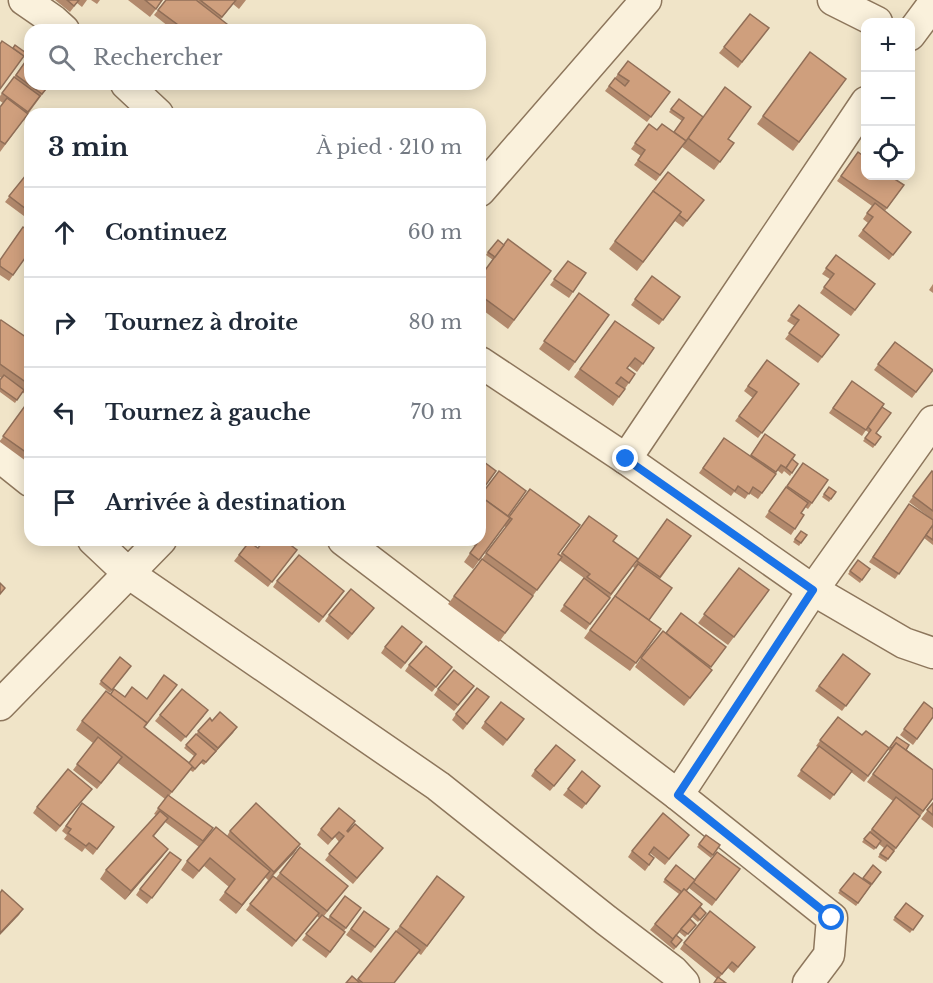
<!DOCTYPE html>
<html lang="fr">
<meta charset="utf-8">
<style>
:root{--surface:#fff;--page:#f6f6f7;--text:#1f2937;--muted:#747a83;--line:#e0e1e3}
body{margin:0;font-family:"Libre Baskerville",serif;background:var(--page);color:var(--text)}
.controls{position:absolute;right:18px;top:18px;display:grid;overflow:hidden;border-radius:12px;box-shadow:0 3px 15px #0003}
.controls button{width:54px;height:54px;display:grid;place-items:center;padding:0;border:0;border-bottom:2px solid var(--line);background:var(--surface);color:var(--text);font:30px sans-serif}
.stop{position:absolute;width:18px;height:18px;margin:-14px;border:4px solid #1a73e8;border-radius:50%;background:#fff}
.stop.end{background:#1a73e8;border-color:#fff;box-shadow:0 2px 6px #0008}
.list{margin:0;padding:0;list-style:none}
h2{display:flex;justify-content:space-between;align-items:center;height:78px;margin:0;padding:0 24px;font-size:26px}
h2 small{font-size:20px;font-weight:400;color:var(--muted)}
.list li{display:grid;grid-template-columns:39px 1fr auto;gap:18px;align-items:center;box-sizing:border-box;height:90px;padding:0 24px;border-top:2px solid var(--line)}
.list b{display:block;font-size:22px;white-space:nowrap}
.list em{font-size:20px;font-style:normal;color:var(--muted)}
.icon{flex:none;width:33px;height:33px;fill:none;stroke:currentColor;stroke-width:2;stroke-linecap:round;stroke-linejoin:round}
.map{position:relative;flex:none;width:933px;height:983px;overflow:hidden}
.search{position:absolute;background:var(--surface);box-shadow:0 3px 15px #0003;left:24px;top:24px;width:462px;height:66px;display:flex;align-items:center;gap:15px;box-sizing:border-box;padding:0 21px;border-radius:18px;color:var(--muted);font-size:22px}
.panel{position:absolute;background:var(--surface);box-shadow:0 3px 15px #0003;left:24px;top:108px;width:462px;height:438px;border-radius:18px}
.map>svg:first-child{display:block}
</style>
<div class="map">
<svg width="933" height="983" viewBox="0 0 933 983">
<rect width="100%" height="100%" fill="#f0e4c8"/>
<g fill="none" stroke-linecap="round" stroke-linejoin="round">
<g stroke="#8d765c" stroke-width="33">
<g id="minor">
<polyline points="24,0 53,20 64,30"/>
<polyline points="833,0 877,22"/>
<polyline points="910,35 933,4"/>
<polyline points="126,84 158,114"/>
<polyline points="480,191 646,0"/>
<polyline points="480,362 626,459 813,590 904,643 933,653"/>
<polyline points="0,457 30,481"/>
<polyline points="626,459 866,102"/>
<polyline points="93,540 128,573 438,786 606,920 673,971 684,983"/>
<polyline points="343,540 678,795 832,918 829,955 808,983"/>
<polyline points="0,705 161,540"/>
<polyline points="678,795 813,590 933,421"/>
</g>
</g>
<use href="#minor" stroke="#faf1dc" stroke-width="30"/>
</g>
<g fill="#b2896c">
<polygon points="55,0 87,0 82,7 77,3 70,12"/>
<polygon points="91,0 100,0 97,4"/>
<polygon points="128,0 163,0 150,17"/>
<polygon points="166,0 246,0 239,9 233,4 221,19 223,30 173,30 154,15"/>
<polygon points="769,28 738,68 719,53 724,47"/>
<polygon points="810,52 846,79 793,151 757,124"/>
<polygon points="30,55 50,84 0,152 0,107 3,103 0,101 0,96"/>
<polygon points="628,61 670,92 647,122 605,91"/>
<polygon points="679,99 734,143 714,170 682,147 656,181 634,165 641,156 631,149 649,124 657,130 674,132 682,121 669,112"/>
<polygon points="858,152 904,185 885,211 907,238 889,260 858,236 868,223 863,219 872,206 837,181"/>
<polygon points="30,170 30,216 28,219 5,202"/>
<polygon points="704,200 683,227 675,221 637,271 609,249 615,241"/>
<polygon points="504,245 551,271 508,329 480,308 480,277 493,260 486,255 488,252"/>
<polygon points="30,251 9,281 0,275 0,260"/>
<polygon points="836,255 875,284 851,316 820,293 830,279 822,274"/>
<polygon points="568,261 586,273 569,298 550,285"/>
<polygon points="652,276 680,297 659,325 631,305"/>
<polygon points="933,284 933,293 929,290"/>
<polygon points="579,293 609,315 569,371 539,349"/>
<polygon points="799,305 839,335 818,363 785,339 795,326 787,321"/>
<polygon points="0,321 30,340 30,398 22,392 15,403 0,392 0,380 1,378 0,377"/>
<polygon points="615,321 654,348 637,372 629,366 627,368 635,374 613,406 574,377"/>
<polygon points="895,342 933,370 912,398 874,370"/>
<polygon points="767,360 799,384 758,438 735,421 753,398 744,391"/>
<polygon points="852,381 882,408 876,433 881,437 873,448 863,441 869,433 866,430 862,436 829,413"/>
<polygon points="30,399 30,464 0,442 0,441"/>
<polygon points="765,434 792,459 798,464 790,476 784,471 788,465 782,474 777,470 775,474 776,474 758,499 749,493 745,499 734,492 731,496 699,473 724,438 750,456"/>
<polygon points="803,463 828,480 808,509 805,507 801,513 804,515 791,535 765,517"/>
<polygon points="932,471 933,472 933,520 909,502"/>
<polygon points="829,487 836,492 829,502 822,497"/>
<polygon points="530,489 559,554 560,555 589,516 613,541 638,559 586,630 560,611 584,578 559,560 499,642 448,604 506,527 504,526 473,569 464,562 475,546 467,540 480,540 480,496 509,517"/>
<polygon points="909,504 933,525 895,579 869,562"/>
<polygon points="667,519 691,536 660,579 649,620 661,629 630,671 584,638 635,568 633,567"/>
<polygon points="933,525 933,545 924,538"/>
<polygon points="801,531 807,535 799,546 793,542"/>
<polygon points="249,542 258,548 297,550 268,587 234,561"/>
<polygon points="858,560 870,569 860,583 848,574"/>
<polygon points="739,568 769,590 728,645 698,623"/>
<polygon points="277,581 340,597 319,623 273,587"/>
<polygon points="370,613 348,640 325,621 329,615"/>
<polygon points="665,633 726,647 710,668 706,678 684,706 635,667 641,658"/>
<polygon points="385,647 418,648 401,669 381,653"/>
<polygon points="843,654 870,674 842,711 815,691"/>
<polygon points="120,657 131,666 110,693 99,684"/>
<polygon points="409,665 452,667 432,692 405,671"/>
<polygon points="438,689 470,692 454,711 434,695"/>
<polygon points="489,697 463,730 452,720 456,714"/>
<polygon points="924,702 933,717 913,745 900,735"/>
<polygon points="160,715 204,716 181,742 155,721"/>
<polygon points="838,717 862,735 889,748 897,737 906,750 933,799 886,862 878,857 884,848 879,844 874,850 862,842 893,801 867,782 890,751 888,750 864,782 851,772 830,800 797,776 818,747 816,746"/>
<polygon points="210,718 212,721 237,727 204,765 201,763 193,772 190,770 169,796 213,828 199,847 165,822 154,836 168,849 162,857 125,900 100,879 106,870 156,815 154,814 165,799 118,763 97,789 73,770 93,743 76,730 82,721 144,727 189,763 194,756 184,748"/>
<polygon points="524,719 503,746 481,728 485,722"/>
<polygon points="571,766 550,791 531,776 535,770"/>
<polygon points="600,786 582,809 563,795 568,789"/>
<polygon points="92,789 56,832 33,813 37,807"/>
<polygon points="82,803 114,827 93,855 85,848 82,852 64,839 67,835 62,831"/>
<polygon points="933,803 933,828 921,819"/>
<polygon points="321,829 348,831 383,848 353,884 325,860 339,842 335,837 328,845 317,835"/>
<polygon points="230,831 300,844 294,853 273,876 276,878 280,873 348,886 324,916 328,919 345,896 361,908 344,931 341,938 326,958 302,940 319,918 317,916 292,947 246,910 268,880 265,877 236,914 219,900 229,887 204,866 193,879 181,870 187,861 227,836"/>
<polygon points="689,835 665,865 650,853 649,854 650,864 645,871 628,857 632,851"/>
<polygon points="706,835 720,845 711,858 697,847"/>
<polygon points="676,865 695,880 740,869 712,906 689,888 686,892 700,907 706,913 698,922 692,917 690,919 696,925 685,937 679,932 680,931 676,935 682,940 674,950 650,930 679,894 663,882"/>
<polygon points="873,865 881,872 856,906 838,893 854,873 863,879"/>
<polygon points="177,866 147,904 136,895 140,889"/>
<polygon points="906,903 923,916 910,933 893,920"/>
<polygon points="458,905 421,955 418,953 394,983 346,983 357,980 400,926"/>
<polygon points="364,911 389,929 371,953 346,935"/>
<polygon points="684,943 755,947 734,973 728,968 719,978 717,979 680,949"/>
</g>
<g fill="#916f58">
<polygon points="237,727 233,733 204,765 218,748"/>
<polygon points="300,844 294,853 268,880 274,872"/>
<polygon points="168,849 162,857 125,900 131,891"/>
<polygon points="270,871 264,879 236,914 242,905"/>
<polygon points="23,909 19,915 0,935 0,933"/>
</g>
<g fill="#cf9f7d" stroke="#916f58" stroke-width="1.5">
<polygon points="67,0 79,0 74,6"/>
<polygon points="145,0 162,0 156,9"/>
<polygon points="166,0 196,0 227,24 222,30 185,30 158,10"/>
<polygon points="200,0 236,0 222,17"/>
<polygon points="750,14 769,28 742,62 724,47"/>
<polygon points="2,41 24,56 0,89 0,44"/>
<polygon points="15,45 26,53 24,56 13,48"/>
<polygon points="810,52 846,79 799,142 763,116"/>
<polygon points="30,55 30,84 50,84 42,94 16,75"/>
<polygon points="628,61 670,92 651,117 609,86 615,78 625,86 629,81 618,74"/>
<polygon points="14,77 40,96 28,112 2,93"/>
<polygon points="725,87 751,107 728,139 734,143 720,162 688,138"/>
<polygon points="7,98 28,114 5,144 0,141 0,107"/>
<polygon points="679,99 703,117 684,144 686,141 674,132 684,118 671,109"/>
<polygon points="649,124 657,130 662,124 686,141 660,175 638,160 645,150 635,143"/>
<polygon points="858,152 866,158 866,176 890,176 904,185 887,208 841,176"/>
<polygon points="30,170 30,212 9,196"/>
<polygon points="668,172 704,200 687,221 679,215 681,212 653,191"/>
<polygon points="653,191 681,212 643,262 615,241"/>
<polygon points="875,203 911,232 893,255 863,230 873,217 867,213"/>
<polygon points="23,227 30,232 30,251 13,275 0,266 0,260"/>
<polygon points="508,239 551,271 514,320 480,295 480,277"/>
<polygon points="498,240 504,245 495,257 488,252"/>
<polygon points="836,255 875,284 855,310 824,287 834,274 826,268"/>
<polygon points="568,261 586,273 573,292 554,279"/>
<polygon points="652,276 680,297 663,320 635,299"/>
<polygon points="579,293 609,315 575,362 544,341"/>
<polygon points="799,305 839,335 822,357 789,333 799,320 791,315"/>
<polygon points="1,320 30,340 30,385 0,364 0,321"/>
<polygon points="615,321 654,348 643,364 635,358 627,368 635,374 629,383 621,377 616,383 625,389 619,397 580,369"/>
<polygon points="895,342 933,370 916,392 878,364"/>
<polygon points="767,360 799,384 762,433 739,416 757,392 748,386"/>
<polygon points="4,375 24,390 17,400 0,388 0,380"/>
<polygon points="852,381 884,404 866,430 833,408"/>
<polygon points="30,399 30,455 3,436"/>
<polygon points="882,407 891,413 876,433 881,437 875,445 865,438 871,430 868,427"/>
<polygon points="765,434 795,455 786,468 781,465 776,472 751,455"/>
<polygon points="724,438 776,474 762,493 753,487 749,494 738,486 735,491 703,468"/>
<polygon points="480,459 496,471 480,493"/>
<polygon points="792,459 798,464 792,473 786,468"/>
<polygon points="803,463 828,480 812,503 787,486"/>
<polygon points="499,471 526,491 508,516 480,496"/>
<polygon points="932,471 933,472 933,511 913,496"/>
<polygon points="786,487 808,503 801,513 804,515 795,529 769,511"/>
<polygon points="829,487 836,492 831,499 824,494"/>
<polygon points="530,489 580,525 558,554 562,557 537,590 486,553 512,519 509,517"/>
<polygon points="480,496 510,518 479,560 470,553 481,538 480,537"/>
<polygon points="909,504 933,520 933,525 899,574 873,557"/>
<polygon points="589,516 617,536 613,541 638,559 611,594 587,577 590,574 562,553"/>
<polygon points="667,519 691,536 660,577 637,561"/>
<polygon points="933,525 933,540 926,535"/>
<polygon points="801,531 807,535 801,543 795,539"/>
<polygon points="264,540 284,540 297,550 272,582 239,555 249,542 258,548"/>
<polygon points="299,555 344,591 323,617 277,581"/>
<polygon points="482,559 533,596 505,633 454,596"/>
<polygon points="858,560 870,569 862,580 850,571"/>
<polygon points="638,564 672,588 649,620 615,596"/>
<polygon points="739,568 769,590 734,637 704,614"/>
<polygon points="584,578 610,598 590,624 564,605"/>
<polygon points="0,583 5,588 0,594"/>
<polygon points="351,589 374,608 352,634 329,615"/>
<polygon points="615,596 661,629 636,663 590,630"/>
<polygon points="681,613 726,647 711,667 666,633"/>
<polygon points="402,626 422,642 405,663 385,647"/>
<polygon points="663,631 712,670 690,698 641,658"/>
<polygon points="426,646 452,667 436,687 409,665"/>
<polygon points="843,654 870,674 846,706 819,686"/>
<polygon points="120,657 131,666 112,690 101,681"/>
<polygon points="454,670 474,686 458,705 438,689"/>
<polygon points="164,675 177,685 145,726 147,723 110,695 114,689 125,697 132,687 147,699"/>
<polygon points="477,688 489,697 467,724 456,714"/>
<polygon points="182,689 208,710 186,737 160,715"/>
<polygon points="106,691 147,723 144,727 193,766 172,792 82,721"/>
<polygon points="501,702 524,719 507,740 485,722"/>
<polygon points="924,702 933,709 933,717 917,739 904,729"/>
<polygon points="220,712 237,727 218,748 198,731 210,718 212,721"/>
<polygon points="838,717 862,735 866,731 889,748 868,776 820,740"/>
<polygon points="196,734 216,751 206,762 203,760 195,769 189,763 196,754 186,745"/>
<polygon points="98,737 122,757 101,783 77,764"/>
<polygon points="897,737 909,745 906,750 921,761 896,743 892,748 890,747"/>
<polygon points="896,743 933,770 933,798 923,811 873,774"/>
<polygon points="556,745 575,760 554,786 535,770"/>
<polygon points="819,746 852,771 834,795 801,770"/>
<polygon points="68,769 92,789 60,826 37,807"/>
<polygon points="582,771 600,786 586,804 568,789"/>
<polygon points="168,795 213,828 203,841 158,808"/>
<polygon points="896,797 920,816 896,848 872,829"/>
<polygon points="82,803 114,827 97,849 89,843 86,846 68,833 71,829 66,826"/>
<polygon points="256,803 300,844 274,872 230,831"/>
<polygon points="933,803 933,815 927,810"/>
<polygon points="339,808 355,821 347,831 348,832 355,824 383,848 357,878 329,854 344,836 339,832 332,839 321,829"/>
<polygon points="160,811 168,818 153,836 168,849 131,891 106,870"/>
<polygon points="663,813 689,835 669,859 654,847 649,854 654,858 649,865 632,851"/>
<polygon points="216,827 270,871 242,905 225,892 235,879 210,858 199,871 187,861"/>
<polygon points="870,832 881,841 876,848 864,839"/>
<polygon points="706,835 720,845 713,855 699,844"/>
<polygon points="887,845 894,851 888,859 880,854"/>
<polygon points="300,847 348,886 327,911 280,873"/>
<polygon points="170,852 181,860 152,898 140,889"/>
<polygon points="717,852 740,869 716,900 693,882"/>
<polygon points="676,865 695,880 686,891 684,889 682,892 665,879"/>
<polygon points="873,865 881,872 872,884 863,878"/>
<polygon points="854,873 871,885 858,903 840,890"/>
<polygon points="273,876 319,913 296,941 250,904"/>
<polygon points="437,876 464,897 427,946 400,926"/>
<polygon points="684,889 702,904 673,939 655,924"/>
<polygon points="2,890 23,909 0,933 0,893"/>
<polygon points="345,896 361,908 346,928 330,916"/>
<polygon points="906,903 923,916 913,930 895,917"/>
<polygon points="700,907 706,913 700,920 694,914"/>
<polygon points="364,911 389,929 375,947 351,929"/>
<polygon points="710,911 755,947 738,967 732,962 722,974 684,943"/>
<polygon points="322,915 345,932 330,952 306,934"/>
<polygon points="690,919 696,925 688,934 681,929"/>
<polygon points="396,931 420,950 394,983 363,983 358,979"/>
<polygon points="676,935 682,940 676,947 671,942"/>
<polygon points="352,976 360,983 346,983"/>
<polygon points="718,977 726,983 714,983"/>
</g>
<g fill="none" stroke-linecap="round" stroke-linejoin="round">
<polyline stroke="#1a73e8" stroke-width="8" points="626,459 813,590 678,795 832,918"/>
</g>
</svg>
<div class="controls">
<button>+</button>
<button>−</button>
<button><svg class="icon" aria-label="locate" viewBox="0 0 24 24"><circle cx="12" cy="12" r="6"/><path d="M12 2v4M12 18v4M2 12h4M18 12h4"/></svg></button>
</div>
<div class="stop" style="left:832px;top:918px"></div>
<div class="stop end" style="left:626px;top:459px"></div>
<div class="search"><svg class="icon" aria-label="search" viewBox="0 0 24 24"><circle cx="10" cy="10" r="6"/><path d="M15 15l6 6"/></svg>Rechercher</div>
<section class="panel">
<h2>3 min<small>À pied · 210 m</small></h2>
<ul class="list">
<li><svg class="icon" aria-label="ahead" viewBox="0 0 24 24"><path d="M12 20V5M6 11l6-6 6 6"/></svg><div><b>Continuez</b></div><em>60 m</em></li>
<li><svg class="icon" aria-label="right" viewBox="0 0 24 24"><path d="M7 20v-9h11M14 6l5 5-5 5"/></svg><div><b>Tournez à droite</b></div><em>80 m</em></li>
<li><svg class="icon" aria-label="left" viewBox="0 0 24 24"><path d="M17 20v-9H6M10 6l-5 5 5 5"/></svg><div><b>Tournez à gauche</b></div><em>70 m</em></li>
<li><svg class="icon" aria-label="arrive" viewBox="0 0 24 24"><path d="M6 21V4h12l-3 4 3 4H6"/></svg><div><b>Arrivée à destination</b></div></li>
</ul>
</section>
</div>
